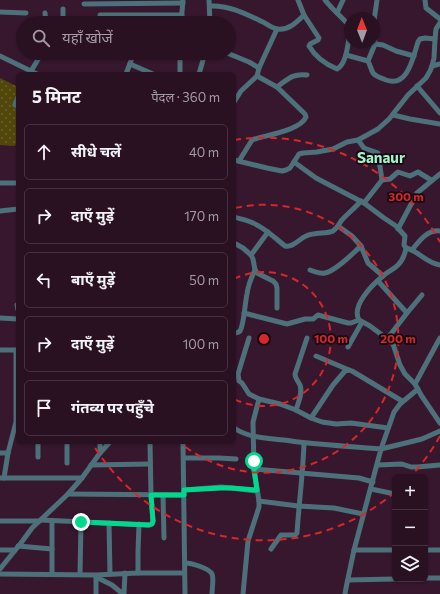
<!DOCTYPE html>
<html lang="hi">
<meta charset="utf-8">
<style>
:root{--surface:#291122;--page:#351f2f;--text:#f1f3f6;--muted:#a59da5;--line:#453140}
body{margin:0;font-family:Commissioner,"Noto Sans Devanagari",sans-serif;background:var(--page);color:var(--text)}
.controls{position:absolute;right:12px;bottom:12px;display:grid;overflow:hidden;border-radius:6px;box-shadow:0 1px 3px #0004}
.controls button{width:36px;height:36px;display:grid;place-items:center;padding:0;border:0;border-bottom:1px solid var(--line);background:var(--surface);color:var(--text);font:20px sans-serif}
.compass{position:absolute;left:344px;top:12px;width:36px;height:36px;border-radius:50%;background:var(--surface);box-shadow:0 1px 3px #0004;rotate:359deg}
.stop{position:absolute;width:12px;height:12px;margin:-9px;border:3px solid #00d98c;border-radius:50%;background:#fff}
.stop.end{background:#00d98c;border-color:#fff;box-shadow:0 1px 4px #0008}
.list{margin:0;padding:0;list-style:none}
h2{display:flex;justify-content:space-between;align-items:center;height:52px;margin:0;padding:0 16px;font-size:17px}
h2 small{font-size:13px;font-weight:400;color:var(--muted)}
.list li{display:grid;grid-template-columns:26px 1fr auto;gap:12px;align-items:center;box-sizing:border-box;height:56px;margin:0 8px 8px;padding:0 8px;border:1px solid var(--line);border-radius:6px}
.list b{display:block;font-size:15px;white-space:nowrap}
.list em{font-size:13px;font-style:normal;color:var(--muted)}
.icon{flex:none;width:22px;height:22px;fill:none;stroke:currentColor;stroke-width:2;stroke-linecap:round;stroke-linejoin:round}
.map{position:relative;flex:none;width:440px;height:594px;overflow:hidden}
.search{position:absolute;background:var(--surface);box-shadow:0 1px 3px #0004;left:16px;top:16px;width:220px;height:44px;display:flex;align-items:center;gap:10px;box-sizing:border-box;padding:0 14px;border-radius:22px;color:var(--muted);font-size:15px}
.panel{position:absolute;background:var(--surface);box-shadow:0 1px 3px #0004;left:16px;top:72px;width:220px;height:372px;border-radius:6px}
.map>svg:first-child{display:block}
</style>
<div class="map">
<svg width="440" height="594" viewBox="0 0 440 594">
<defs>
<pattern id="park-dots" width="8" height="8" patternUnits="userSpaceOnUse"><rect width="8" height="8" fill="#52470b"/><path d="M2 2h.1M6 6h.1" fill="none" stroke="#6b602e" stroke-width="1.8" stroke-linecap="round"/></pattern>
</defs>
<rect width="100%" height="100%" fill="#37172e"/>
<polygon fill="url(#park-dots)" points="0,78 18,87 18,138 15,146 0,145"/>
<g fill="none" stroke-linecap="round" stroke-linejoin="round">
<g stroke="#4d717b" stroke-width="5">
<polyline points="209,0 210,23"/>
<path d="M298 0 304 15 319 38 318 40 310 44 309 46C316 58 325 64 337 69 347 64 348 42 350 32"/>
<polyline points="325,0 332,8 348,24 350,27"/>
<polyline points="425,0 426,8 440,19"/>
<polyline points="84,4 183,3"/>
<path d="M210 6C229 5 246 14 263 22 267 24 272 28 277 29 288 31 297 22 304 15"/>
<polyline points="0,12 26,13"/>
<polyline points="45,13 46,23"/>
<polyline points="337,13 343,0"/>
<polyline points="100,15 182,15"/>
<polyline points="63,23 63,9"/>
<polyline points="181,23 183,0"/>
<polyline points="375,44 383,45 396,51 414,56"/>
<polyline points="227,53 249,62 259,68"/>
<path d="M346 55 368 61C370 65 371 69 373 73 376 77 382 78 386 80 408 88 413 57 418 42L420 39 425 38 435 39"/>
<polyline points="0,56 37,74"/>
<polyline points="368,61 375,44 374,21 377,0"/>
<polyline points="130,64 153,74"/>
<polyline points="432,66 440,64"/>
<polyline points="31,71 42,53"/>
<polyline points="126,74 134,53"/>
<polyline points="180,74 180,53"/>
<polyline points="199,74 205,53"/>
<polyline points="417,86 440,113"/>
<path d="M277 87C288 79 293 73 307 75"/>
<polyline points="18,97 15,105 18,106"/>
<polyline points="234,102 241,91 257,76 259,68 277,29"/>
<polyline points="393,115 410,119 440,124"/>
<polyline points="358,140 364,148 378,153 382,180 364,203"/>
<polyline points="234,160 267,168 282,171 286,170 290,168 299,154 303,153 317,152 333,149 347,142 358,140 378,129 389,119 408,95 426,78 430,71 432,66 434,58 435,39 436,29 440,23"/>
<path d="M239 161 252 140C265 135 300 131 306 117L305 114 277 87 257 76"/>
<path d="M294 162 316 178 364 203 384 218 396 226 405 236 404 245 406 248C405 254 402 261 398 265 393 270 387 272 383 276 372 285 351 306 359 320"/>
<polyline points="382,180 390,179 398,172 410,176 418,172 431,180"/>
<polyline points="0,183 18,183"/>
<polyline points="0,211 18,209"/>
<path d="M234 217C240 219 247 220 253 223 265 228 275 238 285 246 293 248 299 239 306 236 315 232 327 234 333 231 337 228 339 225 341 221 347 214 355 208 361 201"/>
<polyline points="338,226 352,236 361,246 368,263 383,276"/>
<polyline points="398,229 417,193 440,174"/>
<polyline points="234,243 243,248 251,255 253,259 255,270 257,273 273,281 276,284 277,288 277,308"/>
<path d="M406 248C419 251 426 263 440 265"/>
<path d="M412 250C419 241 428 229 440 231"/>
<polyline points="251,255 268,232"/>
<path d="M310 270C315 272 320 274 325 273 336 271 353 253 361 246"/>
<polyline points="378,281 407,313"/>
<polyline points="17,305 18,310"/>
<polyline points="244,313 287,324 305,319 313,319 318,315 348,323 351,323 359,320 370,326 382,335 393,344 400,365 405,374 415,384 421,395 440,423"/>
<polyline points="0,318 18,319"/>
<path d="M234 333C236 333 238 333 240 331 244 325 245 302 247 294 248 286 251 278 255 270"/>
<polyline points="249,338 238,374 239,381 242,383 249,394 259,399 280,404 296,410 311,418 322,422 336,424 351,423 388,428"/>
<polyline points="387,339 407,313 422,295"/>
<polyline points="348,347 362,322"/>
<polyline points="0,350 18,350"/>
<polyline points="316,356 349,370"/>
<polyline points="415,384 440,338"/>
<path d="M296 410C298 403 303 393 300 385 298 381 295 378 295 374L307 338"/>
<polyline points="311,418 333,385 345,371 349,370 352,371 402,401"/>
<path d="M234 428C249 438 266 438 284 440 316 445 349 446 381 449L354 550 346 588 345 594"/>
<polyline points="38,442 38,457"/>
<polyline points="67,442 67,463"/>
<polyline points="100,442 100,453"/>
<polyline points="183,442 185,594"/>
<polyline points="381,449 394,412 400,404 418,389"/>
<polyline points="381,449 422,439 440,431"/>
<polyline points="0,453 8,453"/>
<polyline points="184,458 219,458 236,459"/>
<polyline points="91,465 150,464"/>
<polyline points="378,465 402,464 411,467 417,467 440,465"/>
<polyline points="254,469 359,478 373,482"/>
<polyline points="0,478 82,478"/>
<polyline points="4,478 8,453 16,422 16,350"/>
<polyline points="371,489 395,494"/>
<polyline points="184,490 221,487 231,488 257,491"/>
<polyline points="68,494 184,495"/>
<polyline points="163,495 164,538"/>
<polyline points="425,498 425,500"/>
<polyline points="259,501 298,506 334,508 363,514"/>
<polyline points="41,520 149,525 152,524 153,521 151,495 150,442"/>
<polyline points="0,521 39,521"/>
<polyline points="109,523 110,574"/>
<polyline points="18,546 52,549"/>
<path d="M271 549 281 535H295L297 533C299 503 303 473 304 443"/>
<polyline points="0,550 15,550"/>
<polyline points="354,550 395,550"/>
<polyline points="425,550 440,550"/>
<path d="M185 563C191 563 209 568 212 574 214 578 212 589 212 594"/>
<polyline points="0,569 21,543 32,528 68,494 82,478 100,453 110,442"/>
<polyline points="138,573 138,552 139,524"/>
<polyline points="0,574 96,575 138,573 184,573"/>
<polyline points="52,574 52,521"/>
<polyline points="80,574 81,522"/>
<polyline points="96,576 96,594"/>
<polyline points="96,577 112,585 123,594"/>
<polyline points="425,578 440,578"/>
<polyline points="348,580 395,579"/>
<polyline points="124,594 125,573"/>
<polyline points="243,594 248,541 259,507 259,501 254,469 253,422 259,399"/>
</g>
</g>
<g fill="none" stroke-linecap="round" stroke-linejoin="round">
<polyline stroke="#00d98c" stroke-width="5" points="81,522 149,525 152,524 153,521 151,495 184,495 184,490 221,488 232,488 257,490 254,470 254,461"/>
</g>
<g fill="none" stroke="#d62828" stroke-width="2" stroke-dasharray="7 5">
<path d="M234 279A67 67 0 1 1 234 399"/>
<path d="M235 208A134 134 0 1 1 179 442"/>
<path d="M440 436A201 201 0 0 1 411 476M395 492A201 201 0 0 1 92 443M234 140A201 201 0 0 1 440 242"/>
</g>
<g text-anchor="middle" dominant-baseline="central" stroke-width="3.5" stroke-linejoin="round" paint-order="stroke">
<g font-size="15" font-weight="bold" fill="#a4f4c7" stroke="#160812">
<text x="381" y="157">Sanaur</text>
</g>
</g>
<circle cx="264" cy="339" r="6" fill="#d62828" stroke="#160812" stroke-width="2"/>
<g font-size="12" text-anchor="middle" font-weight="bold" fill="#d62828" stroke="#160812" stroke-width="3.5" stroke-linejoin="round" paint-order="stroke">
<text x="406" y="201">300 m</text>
<text x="331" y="343">100 m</text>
<text x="398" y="343">200 m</text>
</g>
</svg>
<div class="controls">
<button>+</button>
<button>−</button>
<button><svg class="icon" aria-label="layers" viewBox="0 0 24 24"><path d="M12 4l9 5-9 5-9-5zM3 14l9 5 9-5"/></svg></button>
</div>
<svg class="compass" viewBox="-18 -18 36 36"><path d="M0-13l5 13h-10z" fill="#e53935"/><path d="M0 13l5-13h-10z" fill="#a59da5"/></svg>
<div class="stop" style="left:254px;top:461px"></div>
<div class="stop end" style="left:81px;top:522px"></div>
<div class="search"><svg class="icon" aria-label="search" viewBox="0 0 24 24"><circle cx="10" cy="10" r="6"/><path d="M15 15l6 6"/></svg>यहाँ खोजें</div>
<section class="panel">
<h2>5 मिनट<small>पैदल · 360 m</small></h2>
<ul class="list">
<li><svg class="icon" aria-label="ahead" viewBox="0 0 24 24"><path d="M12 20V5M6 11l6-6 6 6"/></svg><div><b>सीधे चलें</b></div><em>40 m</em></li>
<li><svg class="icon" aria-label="right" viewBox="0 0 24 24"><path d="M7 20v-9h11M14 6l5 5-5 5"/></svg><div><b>दाएँ मुड़ें</b></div><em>170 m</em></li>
<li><svg class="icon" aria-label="left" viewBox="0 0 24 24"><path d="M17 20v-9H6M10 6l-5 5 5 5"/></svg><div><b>बाएँ मुड़ें</b></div><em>50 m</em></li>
<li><svg class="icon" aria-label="right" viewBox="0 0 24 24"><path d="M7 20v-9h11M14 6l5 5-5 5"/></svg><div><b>दाएँ मुड़ें</b></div><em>100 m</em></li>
<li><svg class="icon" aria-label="arrive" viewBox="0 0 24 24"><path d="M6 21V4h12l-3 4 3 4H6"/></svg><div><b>गंतव्य पर पहुँचे</b></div></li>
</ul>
</section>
</div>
